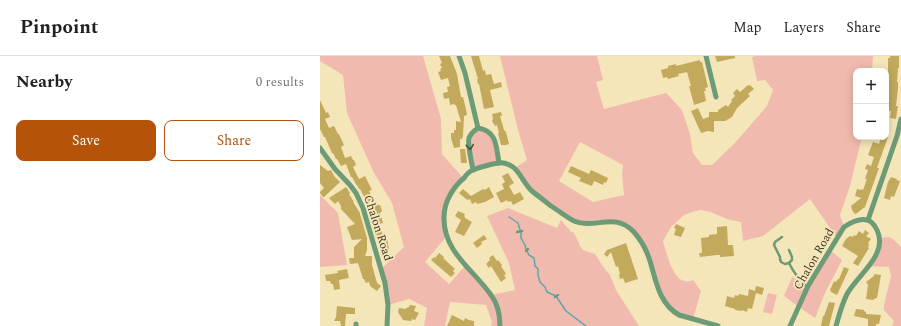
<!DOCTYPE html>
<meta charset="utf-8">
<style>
:root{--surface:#fff;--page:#f2f2f2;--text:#202124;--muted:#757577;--line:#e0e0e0;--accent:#b45309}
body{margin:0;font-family:Spectral,serif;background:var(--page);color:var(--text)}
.controls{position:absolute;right:12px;top:12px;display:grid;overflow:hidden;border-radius:8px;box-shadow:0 2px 10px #0003}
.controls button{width:36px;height:36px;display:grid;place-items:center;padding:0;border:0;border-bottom:1px solid var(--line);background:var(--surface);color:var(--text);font:20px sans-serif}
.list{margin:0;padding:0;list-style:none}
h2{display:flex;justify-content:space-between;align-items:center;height:52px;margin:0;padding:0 16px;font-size:17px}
h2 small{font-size:13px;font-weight:400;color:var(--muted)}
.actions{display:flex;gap:8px;padding:12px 16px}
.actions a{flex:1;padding:9px 0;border:1px solid var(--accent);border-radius:8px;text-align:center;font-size:14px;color:var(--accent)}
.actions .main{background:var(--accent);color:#fff}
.map{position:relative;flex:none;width:581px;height:270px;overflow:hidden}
header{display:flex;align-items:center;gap:24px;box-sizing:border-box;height:56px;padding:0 20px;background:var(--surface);border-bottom:1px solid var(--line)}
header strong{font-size:19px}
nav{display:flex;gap:22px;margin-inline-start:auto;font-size:14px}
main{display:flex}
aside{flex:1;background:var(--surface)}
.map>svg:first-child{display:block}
</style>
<header>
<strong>Pinpoint</strong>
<nav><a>Map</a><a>Layers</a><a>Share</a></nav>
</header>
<main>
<aside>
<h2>Nearby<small>0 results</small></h2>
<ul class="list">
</ul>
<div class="actions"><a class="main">Save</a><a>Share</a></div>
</aside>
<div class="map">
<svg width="581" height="270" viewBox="0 0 581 270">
<rect width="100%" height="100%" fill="#f5e6b9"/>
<g fill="#f1baae" fill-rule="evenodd">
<polygon points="0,0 103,0 121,63 122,98 143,122 126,150 126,181 105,206 129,228 146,209 171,239 195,234 189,207 167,160 188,152 237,172 241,164 245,169 250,174 250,175 254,177 258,185 260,190 263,194 275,198 282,209 290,219 296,234 319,270 171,270 172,266 166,249 130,246 125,270 104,270 107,252 89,243 68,249 61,213 84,191 72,147 53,115 27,57 23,19 0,5"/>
<path d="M180 0H277L283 24 276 26 284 53 346 37 362 54 370 78 373 97 382 109H392L414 88 447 50 453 34 445 24 437 25 432 1 435 0H553L552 15H536V81H542L530 130 520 159 524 171 517 182 490 143 443 180 423 185 421 166 410 164 390 156 381 154 372 156 364 159 351 171 343 185C347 198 354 233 373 224L381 235 373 263 365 261 344 246 329 201 319 183 303 168 261 167 217 139 195 112 207 104 198 74ZM260 86 303 109 302 119 304 139 273 146 239 125Z"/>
<polygon points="158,72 171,78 179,107 153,114 149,88 152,76"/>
<polygon points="0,139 18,157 27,209 0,211"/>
<polygon points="568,181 573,183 581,191 581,270 572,270 574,265 564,254 564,249 571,220 569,211 549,210 557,197 559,182"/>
<polygon points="510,194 522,204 505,237 495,262 479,251 464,240 472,221 488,230"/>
<polygon points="448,237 457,239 452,258 443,256"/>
</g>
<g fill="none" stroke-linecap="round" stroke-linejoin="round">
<polyline stroke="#5ca6af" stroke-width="1.5" points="189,161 198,167 201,177 201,182 205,189 206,193 209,199 214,202 215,210 218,213 218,219 220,226 225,231 227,236 236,240 246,255 266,270"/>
</g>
<g fill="#c3a95c">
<polygon points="119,0 130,0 137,18 141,41 143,41 146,53 147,59 144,60 143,80 142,83 140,83 140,91 134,92 131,82 131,77 134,77 134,74 136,74 136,65 141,66 136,49 135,49 134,48 130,49 129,42 124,43 123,37 128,36 127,31 130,30 128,22 121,24 118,16 121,15 120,13 122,12 120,8 122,7"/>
<polygon points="151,0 159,0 163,15 165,14 166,19 171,18 174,28 181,26 182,31 170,34 174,51 164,53 159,28 158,28 157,23 158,23"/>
<polygon points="395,0 415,0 415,2 397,6"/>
<polygon points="570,0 579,0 579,12 578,12 577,26 578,26 578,33 576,50 578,50 576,63 570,62 571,55 566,54 566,17 568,17 568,2 570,2"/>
<polygon points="380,4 380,6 382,6 388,31 385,32 386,35 384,35 386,45 374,49 369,30 371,30 367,16 358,18 359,20 348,23 347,21 343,22 341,14 348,12 348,10 356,8 356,10"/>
<polygon points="428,29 429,30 430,29 434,33 428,38 430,40 417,52 412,61 405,65 394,65 394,76 388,75 381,77 371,55 378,52 383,63 389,61 389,56 398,56 398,54 406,49 408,51 412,45 411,44 415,40 413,37 417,33 420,36"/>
<polygon points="0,44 6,57 8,56 10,61 5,63 9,72 14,70 18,78 19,78 24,89 21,91 25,102 31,100 33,104 34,104 36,109 33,111 39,123 45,120 52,134 49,135 54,145 56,145 58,149 60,149 62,155 60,157 63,167 59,168 64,183 67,182 69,194 68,194 68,195 61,197 47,151 49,150 40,133 39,133 37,129 37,130 32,121 31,121 26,108 21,110 17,103 16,103 13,97 12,97 5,81 4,81 0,73"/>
<polygon points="181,56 182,60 180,60 184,74 186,76 189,88 186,89 181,89 178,77 179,77 177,69 175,70 172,65 173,63 172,58"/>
<polygon points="561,81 568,81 557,112 559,112 545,151 537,157 535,158 532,154 531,150 541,142 535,140 537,133 541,134 542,133 543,134 547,123 545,123 548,114 545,113 547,108 551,110 554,101 548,99 553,86 559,88"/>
<polygon points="140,93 145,93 147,107 141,107"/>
<polygon points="0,109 8,115 11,114 14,120 20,126 4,141 3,141 0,137 0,136 4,132 0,127"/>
<polygon points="251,110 269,118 271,114 288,122 286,127 284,126 283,129 274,125 272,130 259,125 261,122 248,116"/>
<polygon points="188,117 194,127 189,130 194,139 200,136 204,143 193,149 191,145 188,146 187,144 181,147 176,137 184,133 182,128 185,126 182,120"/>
<polygon points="571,121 577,123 576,124 580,125 574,141 571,140 570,144 564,142 568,126"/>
<polygon points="26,131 30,137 29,138 34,146 33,146 40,157 40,158 47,182 47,194 45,200 52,200 52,209 57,227 61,230 57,235 50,230 49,226 46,227 44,223 43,223 38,207 30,208 29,202 34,202 34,191 42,183 32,184 27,171 35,168 21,153 21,150 18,145 15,148 9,142"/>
<polygon points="169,131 174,141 165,146 157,148 156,146 152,148 150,143 148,144 146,143 139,137 143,133 151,140 163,133 165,134"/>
<polygon points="138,155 145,158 144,160 145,161 145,162 152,166 144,180 135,176 141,164 135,160"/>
<polygon points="356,168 365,172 361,181 354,179 356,173 354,172"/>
<polygon points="407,170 408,189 413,189 414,200 400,201 400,199 397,199 380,201 379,197 382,197 381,182 389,181 389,179 397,178 397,171"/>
<polygon points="545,174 549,177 546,180 551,183 548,187 549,188 548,191 549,192 538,210 533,207 538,200 522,190 526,183 530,180 533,181 534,179 536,180 539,175 543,178"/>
<polygon points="164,179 167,183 161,186 162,188 157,192 153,187"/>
<polygon points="306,187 318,223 305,227 303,222 300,223 299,219 300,218 298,210 296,211 291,196 287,201 284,198 287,194"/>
<polygon points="119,197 124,201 123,202 135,213 133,215 135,217 131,221 111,204 114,201 115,202"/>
<polygon points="173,199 177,205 178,204 182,209 181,210 186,218 184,219 186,222 181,226 171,210 169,212 166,208 170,204 169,202"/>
<polygon points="524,211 529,213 517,239 511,236 510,233 511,232 514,225 516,226 518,223 519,223"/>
<polygon points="27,213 29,222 19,224 20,233 14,234 13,228 11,228 10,225 6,225 5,219 18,217 17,215"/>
<polygon points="554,218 561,219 557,242 554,243 554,244 546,243 548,229 546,226 554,220"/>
<polygon points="436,230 444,232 442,239 436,237 432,253 428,252 427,256 422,254 422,255 415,254 415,253 405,250 407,240 414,242 415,239 418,240 419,238 428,240 429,233 435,235"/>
<polygon points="509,246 515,247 509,270 501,270 503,260 504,260"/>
<polygon points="90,249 96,250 94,255 99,257 95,264 92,263 91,265 83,264 78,256 79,252 86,253 86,252 89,251"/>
<polygon points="17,250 35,252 35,258 26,258 25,270 21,270 20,265 14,265 16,261"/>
<polygon points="536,253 544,254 544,255 546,256 546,258 561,259 559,268 556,268 556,270 548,270 548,263 534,260"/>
<polygon points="132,259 144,265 145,262 149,264 154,265 154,270 127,270"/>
</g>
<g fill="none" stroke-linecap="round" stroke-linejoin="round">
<g stroke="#6c9b77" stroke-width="2.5">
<polyline points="197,176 202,175"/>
<path d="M462 181 455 186 454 189 460 201V203L461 206 465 208 469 207C474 217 479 224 487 231"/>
<polyline points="469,194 472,201 472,204 469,207"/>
<polyline points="206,195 208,193"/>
<polyline points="235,241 238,239"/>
</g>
<g stroke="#6c9b77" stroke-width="5">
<polyline points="139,0 145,17 158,72"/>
<polyline points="386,0 396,41"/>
<polyline points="0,92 15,113 30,129 36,137 43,152 65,227 68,249 67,270"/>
<path d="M153 114C152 107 147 88 149 82 151 77 154 75 158 72 177 75 176 90 179 107"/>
<polyline points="548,164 577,80 581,63"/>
<polyline points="36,270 36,268"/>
<path d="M180 270C180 259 178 248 171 239 153 213 123 196 124 161 124 146 133 131 144 122 146 119 150 115 153 114 157 112 175 107 179 107 184 106 190 109 193 111 200 116 205 129 212 135 218 140 225 145 231 150 239 155 246 161 254 165 275 174 294 155 314 176 320 183 326 193 329 202 336 223 338 247 359 259L398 270"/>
<path d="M470 270 488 230 524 171C530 167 539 162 547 164 552 165 555 170 557 174 569 199 537 219 527 238 522 248 519 259 516 270"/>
</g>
</g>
<defs><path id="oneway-chevron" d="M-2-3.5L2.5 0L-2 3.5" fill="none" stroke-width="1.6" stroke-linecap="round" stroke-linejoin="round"/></defs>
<use stroke="#49503a" href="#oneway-chevron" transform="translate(150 91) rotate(84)"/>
<g text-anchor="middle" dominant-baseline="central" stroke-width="3.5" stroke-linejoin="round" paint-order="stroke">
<g font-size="12" fill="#3d3725" stroke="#f5e6b9">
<text transform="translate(58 172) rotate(72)">Chalon Road</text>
<text transform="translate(494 203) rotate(-60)">Chalon Road</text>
</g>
</g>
</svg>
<div class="controls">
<button>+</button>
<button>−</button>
</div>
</div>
</main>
